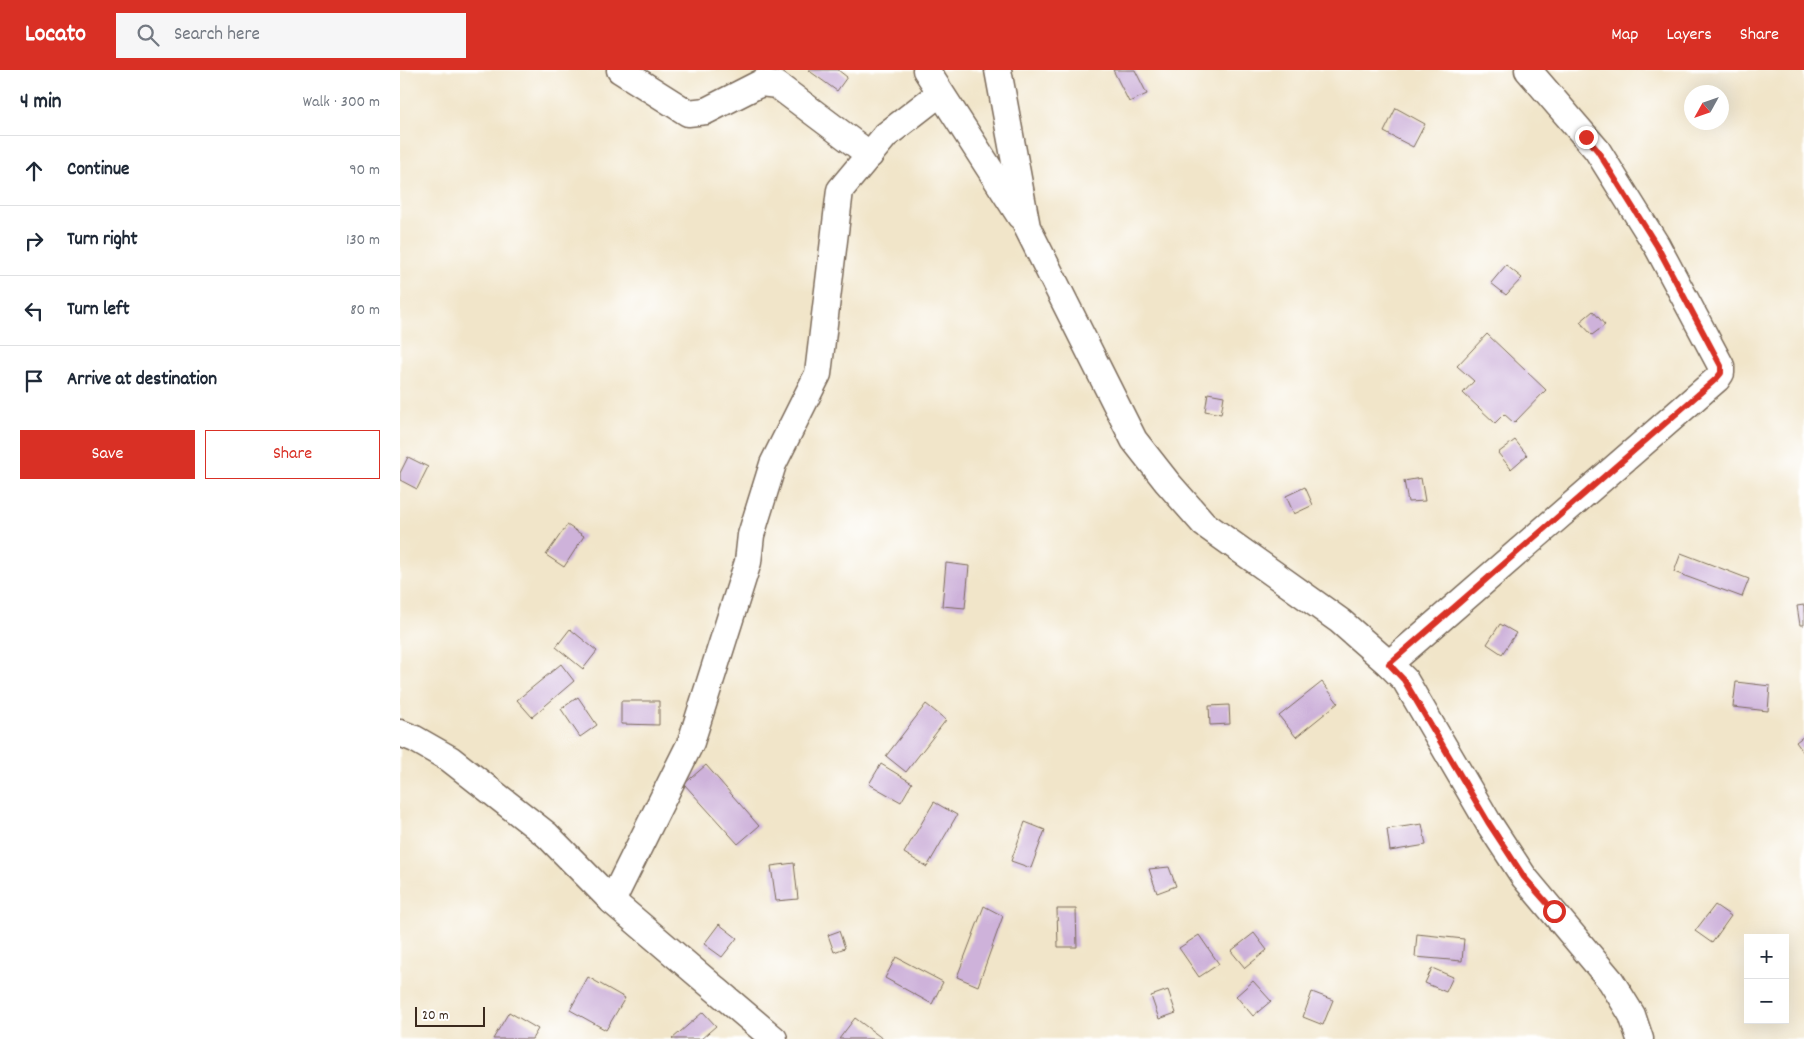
<!DOCTYPE html>
<meta charset="utf-8">
<style>
:root{--surface:#fff;--page:#f6f6f7;--text:#1f2937;--muted:#747a83;--line:#e0e1e3;--accent:#d93025}
body{margin:0;font-family:Dekko,sans-serif;background:var(--page);color:var(--text)}
.controls{position:absolute;right:15px;bottom:15px;display:grid;overflow:hidden;border-radius:0px;box-shadow:0 5px 20px #0002}
.controls button{width:45px;height:45px;display:grid;place-items:center;padding:0;border:0;border-bottom:1px solid var(--line);background:var(--surface);color:var(--text);font:25px sans-serif}
.compass{position:absolute;left:1284px;top:15px;width:45px;height:45px;border-radius:50%;background:var(--surface);box-shadow:0 5px 20px #0002;rotate:230deg}
.scale{position:absolute;left:15px;bottom:12px;width:70px;box-sizing:border-box;padding-left:5px;border:2px solid #3b2a1e;border-top:0;font-size:14px;line-height:18px;white-space:nowrap;color:#3b2a1e;-webkit-text-stroke:4px #fff;paint-order:stroke}
.stop{position:absolute;width:15px;height:15px;margin:-11px;border:4px solid #d93025;border-radius:50%;background:#fff}
.stop.end{background:#d93025;border-color:#fff;box-shadow:0 1px 5px #0008}
.list{margin:0;padding:0;list-style:none}
h2{display:flex;justify-content:space-between;align-items:center;height:65px;margin:0;padding:0 20px;font-size:21px}
h2 small{font-size:16px;font-weight:400;color:var(--muted)}
.list li{display:grid;grid-template-columns:32px 1fr auto;gap:15px;align-items:center;box-sizing:border-box;height:70px;padding:0 20px;border-top:1px solid var(--line)}
.list b{display:block;font-size:19px;white-space:nowrap}
.list em{font-size:16px;font-style:normal;color:var(--muted)}
.actions{display:flex;gap:10px;padding:15px 20px}
.actions a{flex:1;padding:11px 0;border:1px solid var(--accent);border-radius:0px;text-align:center;font-size:18px;color:var(--accent)}
.actions .main{background:var(--accent);color:#fff}
.icon{flex:none;width:28px;height:28px;fill:none;stroke:currentColor;stroke-width:2;stroke-linecap:round;stroke-linejoin:round}
.map{position:relative;flex:none;width:1404px;height:969px;overflow:hidden}
header{display:flex;align-items:center;gap:30px;box-sizing:border-box;height:70px;padding:0 25px;background:var(--accent);color:#fff}
header strong{font-size:24px}
nav{display:flex;gap:28px;margin-inline-start:auto;font-size:18px}
.search{width:350px;height:45px;background:var(--page);display:flex;align-items:center;gap:12px;box-sizing:border-box;padding:0 18px;border-radius:0px;color:var(--muted);font-size:19px}
main{display:flex}
aside{flex:1;background:var(--surface)}
.map>svg:first-child{display:block}
</style>
<header>
<strong>Locato</strong>
<div class="search"><svg class="icon" aria-label="search" viewBox="0 0 24 24"><circle cx="10" cy="10" r="6"/><path d="M15 15l6 6"/></svg>Search here</div>
<nav><a>Map</a><a>Layers</a><a>Share</a></nav>
</header>
<main>
<aside>
<h2>4 min<small>Walk · 300 m</small></h2>
<ul class="list">
<li><svg class="icon" aria-label="ahead" viewBox="0 0 24 24"><path d="M12 20V5M6 11l6-6 6 6"/></svg><div><b>Continue</b></div><em>90 m</em></li>
<li><svg class="icon" aria-label="right" viewBox="0 0 24 24"><path d="M7 20v-9h11M14 6l5 5-5 5"/></svg><div><b>Turn right</b></div><em>130 m</em></li>
<li><svg class="icon" aria-label="left" viewBox="0 0 24 24"><path d="M17 20v-9H6M10 6l-5 5 5 5"/></svg><div><b>Turn left</b></div><em>80 m</em></li>
<li><svg class="icon" aria-label="arrive" viewBox="0 0 24 24"><path d="M6 21V4h12l-3 4 3 4H6"/></svg><div><b>Arrive at destination</b></div></li>
</ul>
<div class="actions"><a class="main">Save</a><a>Share</a></div>
</aside>
<div class="map">
<svg width="1404" height="969" viewBox="0 0 1404 969">
<rect width="100%" height="100%" fill="#fff"/>
<filter id="ink" filterUnits="userSpaceOnUse"><feTurbulence type="fractalNoise" baseFrequency=".02" numOctaves="2"/><feDisplacementMap in="SourceGraphic" scale="10" xChannelSelector="R" yChannelSelector="G"/><feConvolveMatrix kernelMatrix="1 2 1 2 8 2 1 2 1" color-interpolation-filters="sRGB"/></filter>
<filter id="wash" filterUnits="userSpaceOnUse"><feTurbulence type="fractalNoise" baseFrequency=".0096" numOctaves="4" result="noise"/><feDisplacementMap in="SourceGraphic" scale="20" xChannelSelector="R" yChannelSelector="G"/><feGaussianBlur stdDeviation="1.12" result="paint"/><feColorMatrix in="noise" values="0 0 0 0 0 0 0 0 0 0 0 0 0 0 0 0 0 1.4 0 .05"/><feComposite in="paint" operator="in"/></filter>
<g filter="url(#wash)">
<rect width="100%" height="100%" fill="#f1e5c9"/>
<g id="blocks">
<g fill="#ceb2da">
<polygon points="408,0 438,0 447,7 437,21"/>
<polygon points="713,0 735,0 747,24 729,32"/>
<polygon points="996,38 1025,54 1013,77 984,62"/>
<polygon points="1106,195 1122,208 1106,225 1091,213"/>
<polygon points="1193,241 1205,255 1192,265 1180,252"/>
<polygon points="1087,264 1146,320 1114,353 1104,344 1095,353 1063,323 1074,311 1057,296"/>
<polygon points="808,323 824,326 821,344 805,341"/>
<polygon points="1115,370 1127,385 1111,399 1098,383"/>
<polygon points="8,387 28,397 17,419 0,410 0,403"/>
<polygon points="1021,408 1025,431 1008,432 1004,411"/>
<polygon points="905,417 913,435 894,444 886,426"/>
<polygon points="167,455 184,466 164,497 146,485"/>
<polygon points="1281,483 1349,509 1342,527 1274,502"/>
<polygon points="546,493 569,496 565,538 542,536"/>
<polygon points="1404,535 1404,555 1400,555 1397,536"/>
<polygon points="1100,554 1116,563 1102,584 1087,574"/>
<polygon points="170,559 197,581 183,599 156,577"/>
<polygon points="161,594 174,611 132,647 117,630"/>
<polygon points="922,612 938,633 896,667 879,646"/>
<polygon points="1336,612 1370,616 1368,641 1333,637"/>
<polygon points="178,627 197,655 180,667 161,639"/>
<polygon points="221,631 259,631 259,655 221,654"/>
<polygon points="526,634 546,650 506,702 486,686"/>
<polygon points="829,635 830,654 810,655 809,636"/>
<polygon points="1404,666 1404,683 1396,672"/>
<polygon points="481,694 512,713 501,732 469,714"/>
<polygon points="306,695 359,756 338,774 284,714"/>
<polygon points="534,732 557,745 527,797 504,783"/>
<polygon points="625,752 645,760 631,798 611,791"/>
<polygon points="1022,754 1026,775 990,781 987,759"/>
<polygon points="394,793 398,829 376,831 371,796"/>
<polygon points="769,797 776,816 757,823 749,799"/>
<polygon points="1315,835 1331,846 1312,873 1295,861"/>
<polygon points="584,836 603,846 578,916 557,907"/>
<polygon points="657,839 676,839 677,877 658,877"/>
<polygon points="319,854 337,868 322,887 304,874"/>
<polygon points="439,861 445,878 434,882 428,865"/>
<polygon points="854,863 867,880 845,898 831,881"/>
<polygon points="1017,864 1064,869 1062,891 1015,887"/>
<polygon points="799,865 819,894 799,907 779,878"/>
<polygon points="496,887 543,912 532,934 485,908"/>
<polygon points="1032,898 1053,907 1046,922 1025,913"/>
<polygon points="188,907 225,928 206,960 170,940"/>
<polygon points="853,911 871,931 853,946 836,926"/>
<polygon points="768,920 776,943 759,949 751,926"/>
<polygon points="912,922 933,930 923,955 903,947"/>
<polygon points="109,942 138,959 132,969 93,969"/>
<polygon points="303,942 316,956 301,969 272,969"/>
<polygon points="455,948 483,969 439,969"/>
</g>
</g>
</g>
<g filter="url(#ink)">
<use href="#blocks" fill-opacity="0" stroke="#7b6b5a" stroke-width="1"/>
<g fill="none" stroke-linecap="round" stroke-linejoin="round">
<g stroke="#7b6b5a" stroke-width="29">
<g id="minor">
<polyline points="220,0 288,43 306,41 361,13 377,15 470,85"/>
<polyline points="526,0 620,146"/>
<polyline points="598,0 627,157 734,370 767,412 804,454 940,551 989,594 1005,610 1088,752 1124,807 1211,911 1232,945 1240,969"/>
<polyline points="989,594 1317,309 1321,303 1321,296 1257,176 1197,80 1128,0"/>
<polyline points="0,663 15,669 50,689 147,765 212,831 374,969"/>
<polyline points="212,831 291,672 348,492 351,465 373,394 418,304 440,120 486,65 540,23"/>
</g>
</g>
<use href="#minor" stroke="#fff" stroke-width="26"/>
</g>
</g>
<g fill="none" stroke-linecap="round" stroke-linejoin="round" filter="url(#ink)">
<polyline stroke="#d93025" stroke-width="6" points="1154,841 1124,807 1088,752 1004,610 989,594 1316,309 1321,303 1321,296 1257,176 1197,80 1186,67"/>
</g>
</svg>
<div class="controls">
<button>+</button>
<button>−</button>
</div>
<svg class="compass" viewBox="-18 -18 36 36"><path d="M0-13l5 13h-10z" fill="#e53935"/><path d="M0 13l5-13h-10z" fill="#747a83"/></svg>
<div class="scale">20 m</div>
<div class="stop" style="left:1154px;top:841px"></div>
<div class="stop end" style="left:1186px;top:67px"></div>
</div>
</main>
